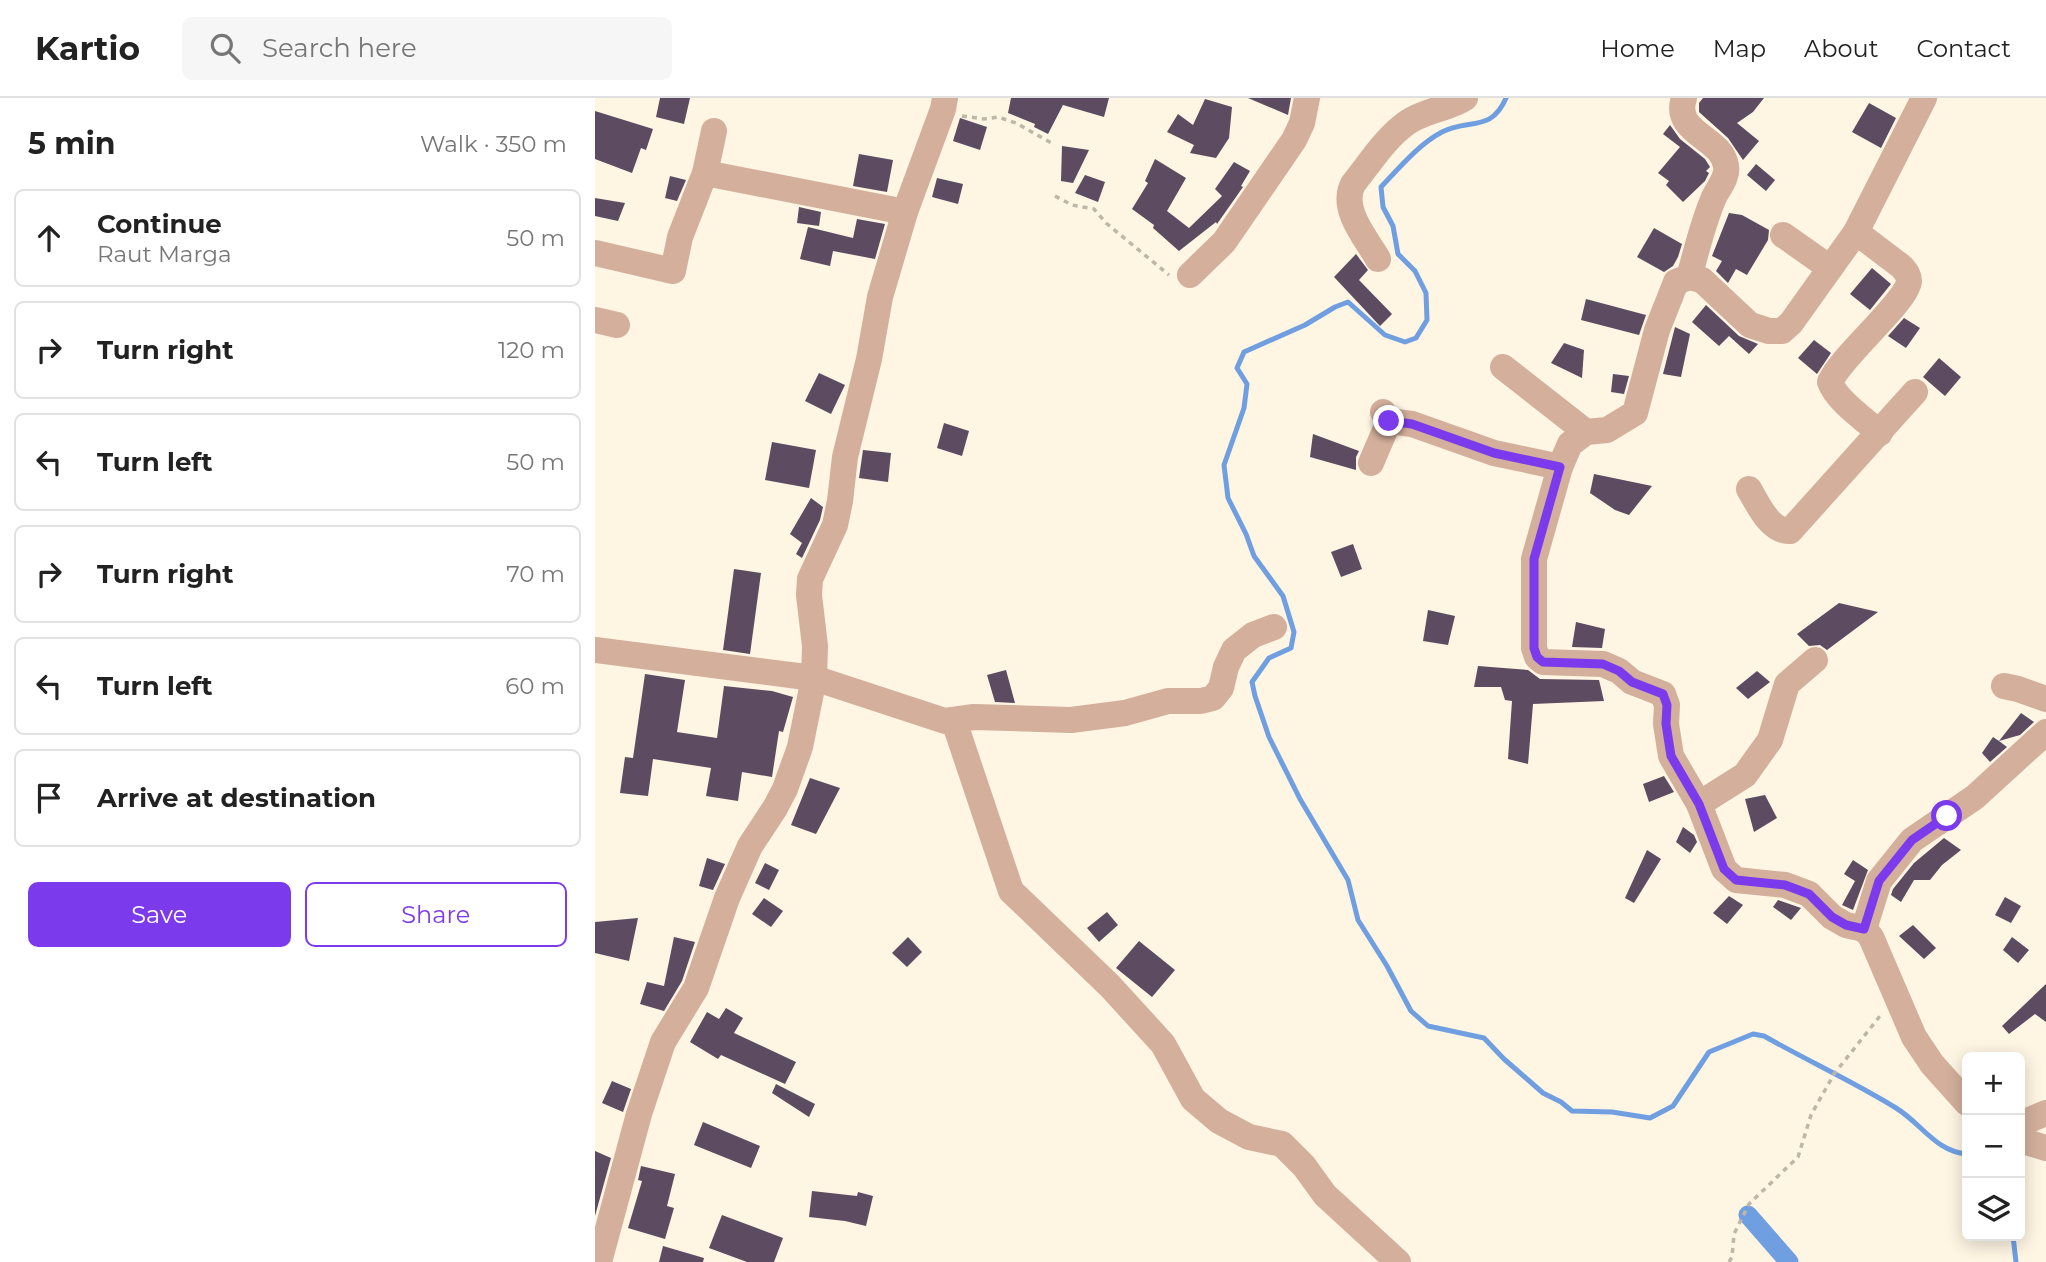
<!DOCTYPE html>
<meta charset="utf-8">
<style>
:root{--surface:#fff;--page:#f6f6f6;--text:#222;--muted:#767676;--line:#e0e0e0;--accent:#7c3aed}
body{margin:0;font-family:Montserrat,sans-serif;background:var(--page);color:var(--text)}
.controls{position:absolute;right:21px;bottom:21px;display:grid;overflow:hidden;border-radius:10px;box-shadow:0 4px 18px #0003}
.controls button{width:63px;height:63px;display:grid;place-items:center;padding:0;border:0;border-bottom:2px solid var(--line);background:var(--surface);color:var(--text);font:35px sans-serif}
.stop{position:absolute;width:21px;height:21px;margin:-16px;border:5px solid #7c3aed;border-radius:50%;background:#fff}
.stop.end{background:#7c3aed;border-color:#fff;box-shadow:0 2px 7px #0008}
.list{margin:0;padding:0;list-style:none}
h2{display:flex;justify-content:space-between;align-items:center;height:91px;margin:0;padding:0 28px;font-size:30px}
h2 small{font-size:23px;font-weight:400;color:var(--muted)}
.list li{display:grid;grid-template-columns:46px 1fr auto;gap:21px;align-items:center;box-sizing:border-box;height:98px;margin:0 14px 14px;padding:0 14px;border:2px solid var(--line);border-radius:10px}
.list b{display:block;font-size:26px;white-space:nowrap}
.list p{margin:0;font-size:23px;white-space:nowrap;color:var(--muted)}
.list em{font-size:23px;font-style:normal;color:var(--muted)}
.actions{display:flex;gap:14px;padding:21px 28px}
.actions a{flex:1;padding:16px 0;border:2px solid var(--accent);border-radius:10px;text-align:center;font-size:24px;color:var(--accent)}
.actions .main{background:var(--accent);color:#fff}
.icon{flex:none;width:38px;height:38px;fill:none;stroke:currentColor;stroke-width:2;stroke-linecap:round;stroke-linejoin:round}
.map{position:relative;flex:none;width:1451px;height:1164px;overflow:hidden}
header{display:flex;align-items:center;gap:42px;box-sizing:border-box;height:98px;padding:0 35px;background:var(--surface);border-bottom:2px solid var(--line)}
header strong{font-size:33px}
nav{display:flex;gap:38px;margin-inline-start:auto;font-size:24px}
.search{width:490px;height:63px;background:var(--page);display:flex;align-items:center;gap:18px;box-sizing:border-box;padding:0 24px;border-radius:10px;color:var(--muted);font-size:26px}
main{display:flex}
aside{flex:1;background:var(--surface)}
.map>svg:first-child{display:block}
</style>
<header>
<strong>Kartio</strong>
<div class="search"><svg class="icon" aria-label="search" viewBox="0 0 24 24"><circle cx="10" cy="10" r="6"/><path d="M15 15l6 6"/></svg>Search here</div>
<nav><a>Home</a><a>Map</a><a>About</a><a>Contact</a></nav>
</header>
<main>
<aside>
<h2>5 min<small>Walk · 350 m</small></h2>
<ul class="list">
<li><svg class="icon" aria-label="ahead" viewBox="0 0 24 24"><path d="M12 20V5M6 11l6-6 6 6"/></svg><div><b>Continue</b><p>Raut Marga</p></div><em>50 m</em></li>
<li><svg class="icon" aria-label="right" viewBox="0 0 24 24"><path d="M7 20v-9h11M14 6l5 5-5 5"/></svg><div><b>Turn right</b></div><em>120 m</em></li>
<li><svg class="icon" aria-label="left" viewBox="0 0 24 24"><path d="M17 20v-9H6M10 6l-5 5 5 5"/></svg><div><b>Turn left</b></div><em>50 m</em></li>
<li><svg class="icon" aria-label="right" viewBox="0 0 24 24"><path d="M7 20v-9h11M14 6l5 5-5 5"/></svg><div><b>Turn right</b></div><em>70 m</em></li>
<li><svg class="icon" aria-label="left" viewBox="0 0 24 24"><path d="M17 20v-9H6M10 6l-5 5 5 5"/></svg><div><b>Turn left</b></div><em>60 m</em></li>
<li><svg class="icon" aria-label="arrive" viewBox="0 0 24 24"><path d="M6 21V4h12l-3 4 3 4H6"/></svg><div><b>Arrive at destination</b></div></li>
</ul>
<div class="actions"><a class="main">Save</a><a>Share</a></div>
</aside>
<div class="map">
<svg width="1451" height="1164" viewBox="0 0 1451 1164">
<rect width="100%" height="100%" fill="#fef5e3"/>
<g fill="none" stroke-linecap="round" stroke-linejoin="round">
<g stroke="#709fe1" stroke-width="5">
<path d="M911 0C896 35 874 20 847 34 824 46 804 70 786 89L788 109 798 128 803 156 820 173 831 195 832 222 821 240 810 244 790 237 753 204 740 209 710 227 649 254 642 270 652 286 649 310 629 367 633 400 651 436 659 458 688 498 699 534 696 550 674 560 657 584 660 598 674 639 705 701 753 782 763 822 792 868 816 913 833 928 889 940 909 961 948 995 966 1004 977 1013 1017 1014 1055 1020 1078 1008 1114 954 1158 936 1169 938C1213 963 1259 984 1301 1010 1327 1026 1340 1053 1372 1056"/>
<polyline points="1418,1138 1421,1164"/>
</g>
<polyline stroke="#709fe1" stroke-width="19" points="1153,1117 1194,1164"/>
</g>
<g fill="#5d4b61">
<polygon points="65,0 95,0 89,26 61,19"/>
<polygon points="416,0 514,0 509,19 468,7 453,36 439,29 440,26 413,15"/>
<polygon points="653,0 696,0 693,17"/>
<polygon points="1108,0 1169,0 1158,14 1142,25 1164,43 1148,62 1133,40 1104,14 1104,5"/>
<polygon points="610,1 637,9 634,40 621,60 595,55 599,47 572,34 583,16 598,27"/>
<polygon points="1274,5 1301,20 1286,50 1257,34"/>
<polygon points="0,13 58,31 51,52 46,50 37,75 0,61"/>
<polygon points="365,20 392,29 385,52 358,43"/>
<polygon points="1075,27 1085,41 1110,61 1115,69 1111,73 1114,75 1110,83 1088,104 1071,87 1074,83 1063,75 1085,49 1068,36"/>
<polygon points="467,48 494,52 478,85 466,83"/>
<polygon points="264,56 298,62 292,94 258,88"/>
<polygon points="560,61 591,80 572,113 594,130 627,98 620,91 639,64 655,73 646,88 648,89 622,126 621,124 584,153 558,130 559,127 537,111 553,85 550,83"/>
<polygon points="1161,66 1180,82 1171,93 1152,77"/>
<polygon points="490,77 510,84 503,104 480,95"/>
<polygon points="75,78 91,82 82,103 70,100"/>
<polygon points="342,80 368,86 363,106 337,99"/>
<polygon points="0,100 30,105 23,123 0,118"/>
<polygon points="204,109 226,114 224,128 202,125"/>
<polygon points="1134,115 1147,117 1174,132 1173,142 1152,177 1141,171 1133,185 1121,173 1127,163 1117,158"/>
<polygon points="262,121 290,126 280,161 238,153 235,168 205,161 213,129 258,140"/>
<polygon points="1059,130 1087,146 1083,159 1078,168 1069,174 1042,159"/>
<polygon points="761,156 773,172 764,182 797,216 785,228 739,179"/>
<polygon points="1277,170 1296,186 1275,212 1255,196"/>
<polygon points="991,201 1051,217 1044,237 986,222"/>
<polygon points="1111,207 1144,238 1163,246 1154,256 1134,238 1124,248 1097,224"/>
<polygon points="1309,220 1325,230 1311,250 1293,238"/>
<polygon points="1080,229 1095,236 1086,279 1068,276"/>
<polygon points="1219,242 1236,255 1222,276 1203,260"/>
<polygon points="969,245 989,252 987,280 956,265"/>
<polygon points="1344,260 1366,279 1350,298 1328,279"/>
<polygon points="224,275 250,287 236,316 210,303"/>
<polygon points="1018,276 1034,278 1029,296 1016,294"/>
<polygon points="349,325 374,333 367,358 342,350"/>
<polygon points="718,336 764,353 761,359 761,372 715,359"/>
<polygon points="177,344 221,352 214,390 170,382"/>
<polygon points="268,352 296,355 293,384 264,380"/>
<polygon points="999,376 1057,388 1034,417 1020,412 995,395"/>
<polygon points="216,400 228,409 225,422 207,460 201,456 207,445 195,436"/>
<polygon points="758,446 767,471 746,479 736,454"/>
<polygon points="139,471 166,475 155,556 128,552"/>
<polygon points="1244,505 1283,514 1232,552 1225,547 1214,548 1202,536"/>
<polygon points="833,512 860,518 853,547 828,543"/>
<polygon points="981,524 1010,531 1007,550 977,549"/>
<polygon points="883,568 933,572 945,581 1004,582 1009,603 938,606 933,666 913,661 917,603 910,602 906,589 879,589"/>
<polygon points="411,572 420,605 400,604 392,577"/>
<polygon points="1162,573 1175,584 1153,601 1141,590"/>
<polygon points="50,576 90,582 82,634 122,640 129,588 177,593 198,599 188,634 184,633 177,679 147,674 143,703 111,698 116,670 58,661 53,698 25,695 30,659 38,660"/>
<polygon points="1426,615 1439,624 1425,637 1404,643 1412,649 1395,664 1387,655 1398,639 1404,643"/>
<polygon points="1069,678 1079,694 1054,704 1048,686"/>
<polygon points="215,680 245,690 221,736 196,727"/>
<polygon points="1170,697 1182,720 1159,734 1150,701"/>
<polygon points="1088,729 1099,737 1102,744 1095,755 1081,744"/>
<polygon points="1349,740 1366,752 1347,767 1335,782 1319,782 1306,804 1296,797 1298,791 1319,765"/>
<polygon points="1052,752 1066,761 1039,805 1030,800"/>
<polygon points="112,760 130,766 118,792 104,788"/>
<polygon points="1258,762 1273,772 1258,812 1247,807 1260,783 1249,776"/>
<polygon points="170,765 184,772 174,792 160,785"/>
<polygon points="1134,798 1148,807 1132,826 1118,815"/>
<polygon points="1410,799 1426,808 1416,825 1400,817"/>
<polygon points="169,800 188,813 176,829 157,816"/>
<polygon points="1183,802 1206,810 1196,822 1178,809"/>
<polygon points="512,814 523,827 504,844 492,830"/>
<polygon points="43,820 34,863 0,855 0,824"/>
<polygon points="1318,827 1341,850 1329,861 1304,838"/>
<polygon points="79,839 100,844 87,883 69,913 45,906 52,884 69,888"/>
<polygon points="313,839 327,854 312,869 297,855"/>
<polygon points="1417,839 1434,852 1423,865 1408,852"/>
<polygon points="544,843 580,872 557,899 521,870"/>
<polygon points="1451,886 1451,924 1440,916 1414,936 1407,928"/>
<polygon points="131,910 148,920 139,935 201,964 190,986 126,957 123,961 95,944 112,914 124,921"/>
<polygon points="17,983 36,991 28,1014 7,1005"/>
<polygon points="181,986 220,1006 214,1019 177,995"/>
<polygon points="108,1024 165,1048 156,1070 99,1047"/>
<polygon points="0,1053 16,1060 0,1118"/>
<polygon points="46,1068 80,1076 72,1108 79,1110 70,1141 33,1130 47,1083 43,1082"/>
<polygon points="217,1093 262,1098 263,1094 278,1098 271,1128 250,1123 214,1119"/>
<polygon points="127,1117 188,1140 179,1164 152,1164 114,1150"/>
<polygon points="68,1148 109,1160 108,1164 64,1164"/>
</g>
<g fill="none" stroke-linecap="round" stroke-linejoin="round">
<g stroke="#beb6a6" stroke-width="3.5" stroke-dasharray="5 5" stroke-linecap="butt">
<polyline points="367,18 389,21 403,19 421,25 460,47"/>
<polyline points="460,98 477,107 499,111 511,125 574,177"/>
<polyline points="1134,1164 1137,1159 1139,1136 1154,1106 1203,1059 1216,1017 1239,976 1285,918"/>
</g>
<g stroke="#d3af9c" stroke-width="26">
<path d="M1089 0C1077 35 1127 39 1131 68 1133 78 1125 88 1120 97 1108 123 1102 152 1094 179"/>
<polyline points="1329,0 1261,134 1196,225 1187,233 1174,233 1155,227 1107,182 1094,179 1081,184 1062,232 1040,315 1012,332 991,334 975,346 965,369 939,461 939,550 942,559 948,564 1008,566 1024,573 1037,584 1068,596 1072,607 1071,626 1076,658 1104,706 1129,771 1141,782 1190,787 1214,796 1237,819 1251,827 1269,831 1276,839 1319,939 1337,966 1372,1005"/>
<polyline points="110,75 119,33"/>
<path d="M1261 134 1307 169C1311 174 1314 177 1314 183 1312 204 1247 257 1235 284 1241 302 1270 322 1285 335"/>
<polyline points="1188,137 1235,170"/>
<polyline points="0,155 78,173 85,139 110,75 310,114"/>
<path d="M783 161C771 140 745 111 758 86 775 65 791 39 813 24 831 12 853 11 870 0"/>
<polyline points="595,177 629,144 699,42 707,25 712,0"/>
<polyline points="0,222 22,227"/>
<polyline points="908,269 991,334"/>
<polyline points="788,314 794,323 817,326 899,355 965,369"/>
<polyline points="776,365 794,323"/>
<path d="M1154 391C1163 406 1175 434 1195 433L1320 294"/>
<polyline points="0,552 219,580 350,623 379,619 476,622 530,615 573,603 606,603 618,600 626,590 631,569 639,552 658,537 679,529"/>
<polyline points="1409,588 1423,591 1451,601"/>
<polyline points="359,623 416,793 515,888 568,946 598,1001 624,1023 654,1039 687,1046 709,1068 730,1097 803,1164"/>
<polyline points="1104,706 1150,677 1175,642 1192,586 1220,562"/>
<polyline points="1269,831 1284,783 1317,742 1380,699 1451,634"/>
<polyline points="1425,1026 1451,1015"/>
<polyline points="1425,1042 1451,1050"/>
<polyline points="4,1164 44,1016 68,944 101,890 132,800 155,748 180,710 190,691 205,649 219,580 220,548 214,497 215,481 240,427 245,403 250,359 274,261 285,199 310,114 348,11 350,0"/>
</g>
</g>
<g fill="none" stroke-linecap="round" stroke-linejoin="round">
<polyline stroke="#7c3aed" stroke-width="9" points="794,323 817,326 899,355 965,369 939,461 939,550 942,559 948,564 1008,566 1024,573 1037,584 1068,596 1072,607 1071,626 1076,658 1104,706 1129,771 1141,782 1190,787 1214,796 1237,819 1251,827 1269,831 1284,783 1317,742 1352,718"/>
</g>
</svg>
<div class="controls">
<button>+</button>
<button>−</button>
<button><svg class="icon" aria-label="layers" viewBox="0 0 24 24"><path d="M12 4l9 5-9 5-9-5zM3 14l9 5 9-5"/></svg></button>
</div>
<div class="stop" style="left:1352px;top:718px"></div>
<div class="stop end" style="left:794px;top:323px"></div>
</div>
</main>
